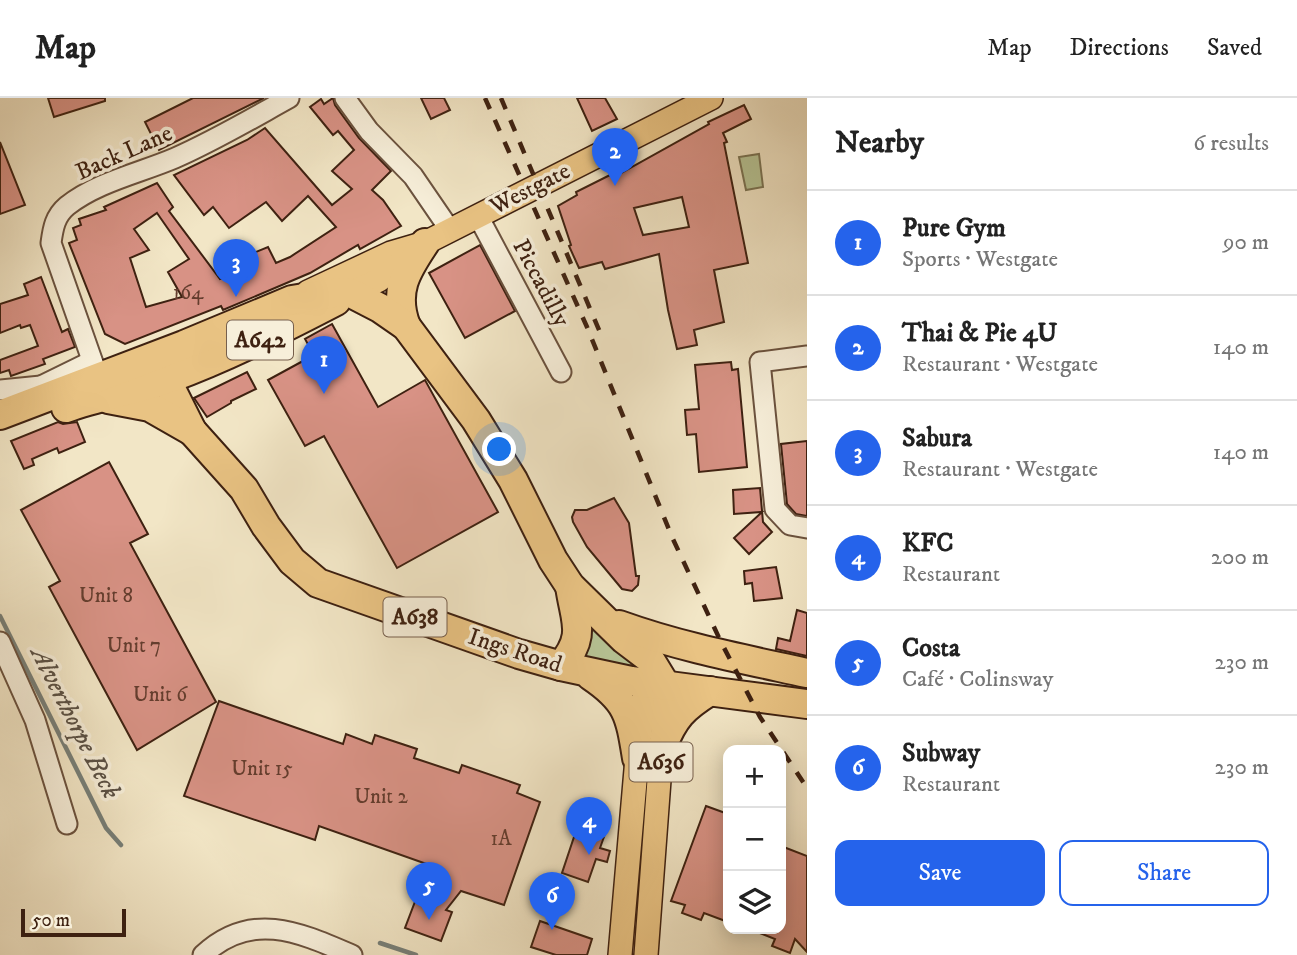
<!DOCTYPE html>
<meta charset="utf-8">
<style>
:root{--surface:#fff;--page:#f2f2f2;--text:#222;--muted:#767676;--line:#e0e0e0;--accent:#2563eb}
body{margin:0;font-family:"IM FELL DW Pica",serif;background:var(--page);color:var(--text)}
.controls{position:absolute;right:21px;bottom:21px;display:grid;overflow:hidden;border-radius:14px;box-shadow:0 4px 18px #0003}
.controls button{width:63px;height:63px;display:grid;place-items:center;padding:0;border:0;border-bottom:2px solid var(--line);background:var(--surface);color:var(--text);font:35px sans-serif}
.scale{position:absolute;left:21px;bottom:18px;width:105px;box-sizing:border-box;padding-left:7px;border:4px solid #3e2111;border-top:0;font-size:19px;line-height:24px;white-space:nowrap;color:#3e2111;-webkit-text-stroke:5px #f7efda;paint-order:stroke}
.you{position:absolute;left:500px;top:352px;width:24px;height:24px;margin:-18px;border:5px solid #fff;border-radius:50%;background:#1a73e8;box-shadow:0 0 0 10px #1a73e833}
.badge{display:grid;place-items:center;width:46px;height:46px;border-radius:50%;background:var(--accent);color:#fff;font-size:23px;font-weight:700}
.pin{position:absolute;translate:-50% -58px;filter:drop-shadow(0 2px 4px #0008)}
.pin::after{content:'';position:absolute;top:37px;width:24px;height:21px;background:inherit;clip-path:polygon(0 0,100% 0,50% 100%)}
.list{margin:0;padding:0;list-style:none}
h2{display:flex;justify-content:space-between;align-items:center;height:91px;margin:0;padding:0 28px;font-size:30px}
h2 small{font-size:23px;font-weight:400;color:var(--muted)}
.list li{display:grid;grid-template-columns:46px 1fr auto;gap:21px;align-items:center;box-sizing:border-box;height:105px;padding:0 28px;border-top:2px solid var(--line)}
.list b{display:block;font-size:26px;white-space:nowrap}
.list p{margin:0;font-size:23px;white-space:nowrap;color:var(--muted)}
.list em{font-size:23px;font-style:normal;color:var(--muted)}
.actions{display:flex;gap:14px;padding:21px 28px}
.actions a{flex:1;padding:16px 0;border:2px solid var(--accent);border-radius:14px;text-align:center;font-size:24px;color:var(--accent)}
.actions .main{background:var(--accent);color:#fff}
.icon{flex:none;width:38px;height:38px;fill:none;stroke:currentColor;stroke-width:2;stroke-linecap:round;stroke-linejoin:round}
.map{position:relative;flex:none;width:807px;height:857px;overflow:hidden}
header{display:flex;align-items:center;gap:42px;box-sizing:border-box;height:98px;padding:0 35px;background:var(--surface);border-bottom:2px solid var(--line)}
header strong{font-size:33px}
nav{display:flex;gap:38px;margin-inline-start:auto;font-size:24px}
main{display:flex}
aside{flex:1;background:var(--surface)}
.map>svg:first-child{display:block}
</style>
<header>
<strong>Map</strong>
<nav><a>Map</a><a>Directions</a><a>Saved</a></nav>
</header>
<main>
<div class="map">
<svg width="807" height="857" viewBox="0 0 807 857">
<rect width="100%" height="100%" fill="#f2e6c6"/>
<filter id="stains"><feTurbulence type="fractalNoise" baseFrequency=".00286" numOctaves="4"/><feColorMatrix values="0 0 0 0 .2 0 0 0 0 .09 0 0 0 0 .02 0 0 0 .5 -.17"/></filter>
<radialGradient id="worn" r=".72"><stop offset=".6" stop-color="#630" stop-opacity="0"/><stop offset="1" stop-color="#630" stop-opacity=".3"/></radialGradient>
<g fill="#b8c697" stroke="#7b7454" stroke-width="2">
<polygon points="759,56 763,89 746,92 739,59"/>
<polygon points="578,514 635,563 628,570 574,563"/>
</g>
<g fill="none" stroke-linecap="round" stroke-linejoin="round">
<g stroke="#777f78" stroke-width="4.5">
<polyline points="0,518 106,730 121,747"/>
<polyline points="380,845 416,857"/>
</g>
</g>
<g fill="#d89285" stroke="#3e2111" stroke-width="2" fill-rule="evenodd">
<polygon points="48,0 105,0 105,3 54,19"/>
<polygon points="193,0 264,0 159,52 145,24"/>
<path d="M333 0 335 7 359 40 391 73 372 92 383 102 401 128 360 151 358 147 310 175 223 212 221 208 125 246 105 236 69 145 77 142 73 130 81 127 79 121 106 112 104 109 157 85 173 109 169 113 220 181 242 172 234 163 268 149 276 165 290 159 336 129 308 98 282 123 266 104 229 130 213 109 204 117 174 77 247 42 265 30 332 107 352 91 332 73 354 52 338 33 333 37 310 9 321 1 324 6ZM157 115 189 161 168 174 182 199 146 209 130 160 149 152 134 131Z"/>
<polygon points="421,0 444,0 450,12 431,21"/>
<polygon points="577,0 605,0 617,21 592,33"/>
<path d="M744 7 751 21 723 35 727 44 724 45 748 165 714 172 724 224 694 232 697 247 677 251 668 212 659 156 605 171 602 164 579 170 569 148 571 147 558 108 577 97 576 94 620 72 621 75 709 26 708 24ZM682 99 689 129 643 137 634 110Z"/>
<polygon points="0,44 25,107 0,116"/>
<polygon points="480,147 515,213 465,240 429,175"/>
<polygon points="41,179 62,234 68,231 75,249 43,261 45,266 11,278 9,272 0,275 0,262 38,248 30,227 21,230 20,227 0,235 0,206 28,197 24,186"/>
<polygon points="332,226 378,309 425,282 498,414 397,470 324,338 305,348 268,282 314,257 305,241"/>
<polygon points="731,264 732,272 738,271 747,369 699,374 696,336 687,337 685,312 699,311 695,267"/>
<polygon points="247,274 256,291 231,303 231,305 207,319 194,300"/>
<polygon points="58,324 63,326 77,324 85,344 59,355 57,350 32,361 34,367 24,371 11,343"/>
<polygon points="807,343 807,418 796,416 787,406 781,346"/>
<polygon points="109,364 148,436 130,445 216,604 137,652 49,489 60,483 21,412"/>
<polygon points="760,390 763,424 772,434 749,456 734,440 762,414 734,416 733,392"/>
<polygon points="614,400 629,425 636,478 639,478 638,487 632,493 622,491 587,449 573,424 572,419 575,412 587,412"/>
<polygon points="776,469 782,500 754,503 752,485 745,486 744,473"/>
<polygon points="797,512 807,515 807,558 776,551 778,540 790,543"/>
<polygon points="219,603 343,646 346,636 372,646 375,637 417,651 414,660 459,675 462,667 520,687 517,695 540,704 504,807 461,793 446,812 452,814 441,843 405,830 416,801 421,803 423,787 438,770 319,728 315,742 184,698"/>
<polygon points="706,708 728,716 728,824 704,815 701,822 682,815 685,807 671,803"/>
<polygon points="578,727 605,736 600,750 610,753 607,764 596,761 588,784 562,775"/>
<polygon points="781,748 807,758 807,854 795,841 790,855 772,848 775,841 752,832 781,831"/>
<polygon points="540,823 592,841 587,857 556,857 531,849"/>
</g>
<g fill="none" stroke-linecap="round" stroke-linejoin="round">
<g stroke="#6b523e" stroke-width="23">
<g id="minor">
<polyline points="345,0 369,33 413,78 450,132"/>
<polyline points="478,118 561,274"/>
<polyline points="807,258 760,264 775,411 790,427 807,430"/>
<path d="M98 279 51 145C53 130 55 118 67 108 97 84 140 75 175 60 214 43 251 21 289 0"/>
<polyline points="41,288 92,263"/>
<polyline points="0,292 41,288 55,295"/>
<polyline points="0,544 35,622 67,726"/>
<path d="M203 857C251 812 299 834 352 857"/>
</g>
</g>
<g stroke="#3e2111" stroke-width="26">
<g id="major">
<polyline points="308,194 391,155 425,145 711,0"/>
<polyline points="351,195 379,182 417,152"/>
<polyline points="620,857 637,660 646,585"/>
<polyline points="646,857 666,588"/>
</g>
</g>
<g stroke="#3e2111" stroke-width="32">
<g id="highway">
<path d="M406 228C393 194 406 173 425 145"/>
<polyline points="166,281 192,333 244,391 266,428 292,463 318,485 519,556 561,568 631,583 807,606"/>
<polyline points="108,301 150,309 192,333"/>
<path d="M66 310C100 298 136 292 170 280 227 259 282 231 336 203"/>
<polyline points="0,317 184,247 292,202 340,194 351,195 380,210 406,228 476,322 513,382 553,462 570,488 624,541 649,560 666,588"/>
<path d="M619 527C680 549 743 561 807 575"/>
<path d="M561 568C587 537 575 524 570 488"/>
<path d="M591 578C628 603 630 617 637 660"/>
<path d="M662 649C674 619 683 610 710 593"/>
</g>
</g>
<use href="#minor" stroke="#f7efda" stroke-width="19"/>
<use href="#major" stroke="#e9c383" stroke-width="23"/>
<use href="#highway" stroke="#e9c383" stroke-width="28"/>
<g stroke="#3e2111" stroke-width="4.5" stroke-dasharray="12 12" stroke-linecap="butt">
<polyline points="485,0 587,229 672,439 721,544 760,619 807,690"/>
<polyline points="501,0 602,239"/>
</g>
</g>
<g text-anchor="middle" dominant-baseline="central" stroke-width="7" stroke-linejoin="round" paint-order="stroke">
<g font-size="21" fill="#643d2e">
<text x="188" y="195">164</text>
<text x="106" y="498">Unit 8</text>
<text x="134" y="548">Unit 7</text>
<text x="160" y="597">Unit 6</text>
<text x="262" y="671">Unit 15</text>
<text x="381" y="699">Unit 2</text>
<text x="501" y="741">1A</text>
</g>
<g fill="#f7efda" stroke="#765f4d" stroke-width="2">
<rect x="227" y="222.5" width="66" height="39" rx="5"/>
<rect x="383.5" y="499.5" width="63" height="39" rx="5"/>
<rect x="629.5" y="644.5" width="63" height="39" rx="5"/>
</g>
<g font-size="23" font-weight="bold" fill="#3e2111">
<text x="260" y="242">A642</text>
<text x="415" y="519">A638</text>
<text x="661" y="664">A636</text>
</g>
<g font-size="24" fill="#3e2111" stroke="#f7efda">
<text transform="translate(124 55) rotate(-24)">Back Lane</text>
<text transform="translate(530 91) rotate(-27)">Westgate</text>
<text transform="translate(541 185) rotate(62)">Piccadilly</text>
<text transform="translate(515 553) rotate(18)">Ings Road</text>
</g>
<g font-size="26" font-style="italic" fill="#5a5044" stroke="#f7efda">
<text transform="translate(75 625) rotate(63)">Alverthorpe Beck</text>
</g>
</g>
<rect width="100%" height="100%" filter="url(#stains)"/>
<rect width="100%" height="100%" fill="url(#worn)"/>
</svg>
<div class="controls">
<button>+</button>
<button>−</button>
<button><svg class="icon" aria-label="layers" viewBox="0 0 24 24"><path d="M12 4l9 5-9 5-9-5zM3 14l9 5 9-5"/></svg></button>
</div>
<div class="scale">50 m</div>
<div class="you"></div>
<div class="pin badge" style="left:324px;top:296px">1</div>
<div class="pin badge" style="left:615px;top:88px">2</div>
<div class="pin badge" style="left:236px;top:199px">3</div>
<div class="pin badge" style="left:589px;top:757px">4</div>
<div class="pin badge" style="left:429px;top:822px">5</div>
<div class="pin badge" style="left:552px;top:832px">6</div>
</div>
<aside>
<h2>Nearby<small>6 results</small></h2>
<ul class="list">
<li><span class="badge">1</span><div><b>Pure Gym</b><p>Sports · Westgate</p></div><em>90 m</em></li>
<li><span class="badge">2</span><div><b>Thai &amp; Pie 4U</b><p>Restaurant · Westgate</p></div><em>140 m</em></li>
<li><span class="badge">3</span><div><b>Sabura</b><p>Restaurant · Westgate</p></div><em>140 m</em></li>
<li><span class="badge">4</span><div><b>KFC</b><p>Restaurant</p></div><em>200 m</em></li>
<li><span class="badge">5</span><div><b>Costa</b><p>Café · Colinsway</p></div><em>230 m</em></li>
<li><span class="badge">6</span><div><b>Subway</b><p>Restaurant</p></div><em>230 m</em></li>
</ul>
<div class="actions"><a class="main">Save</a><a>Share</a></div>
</aside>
</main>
